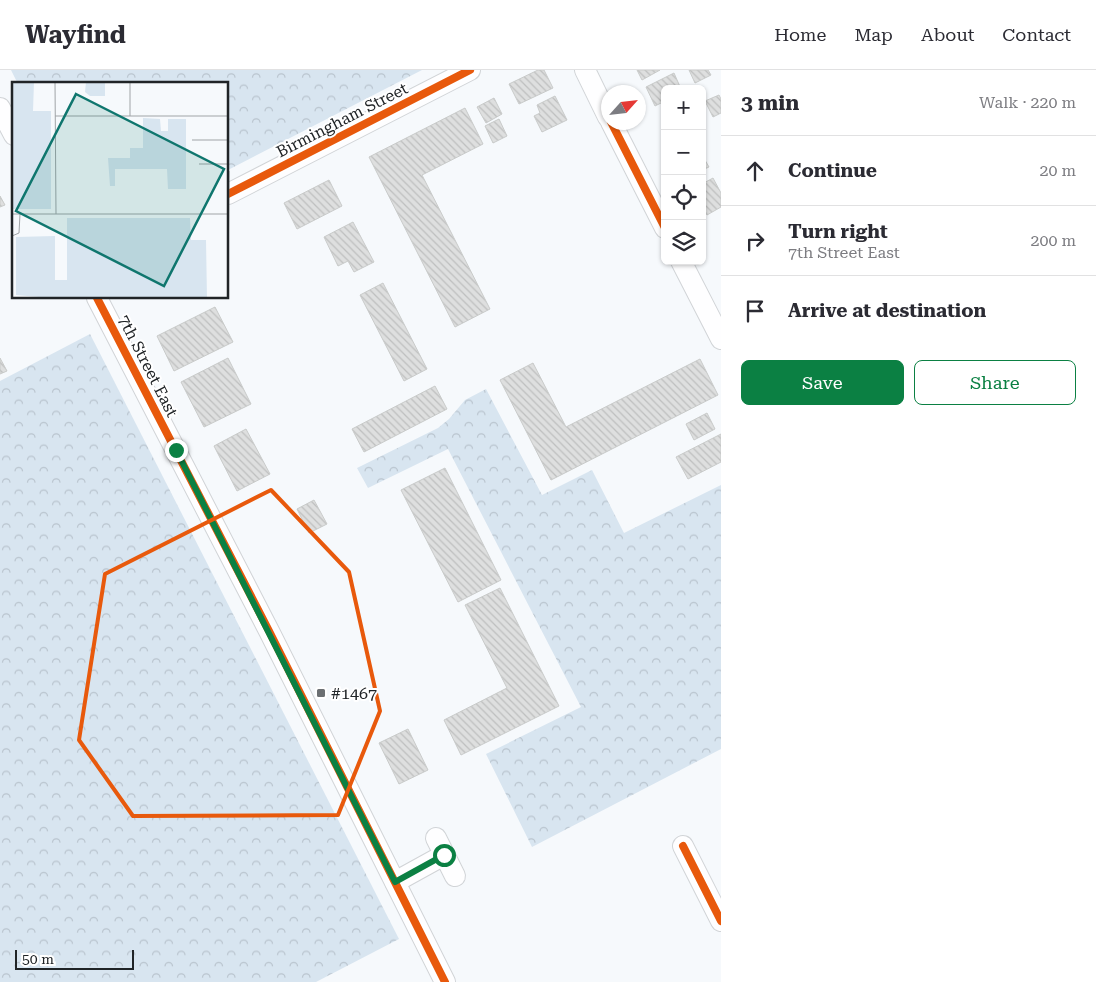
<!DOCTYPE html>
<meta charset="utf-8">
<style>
:root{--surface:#fff;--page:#f2f2f3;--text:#2b2b33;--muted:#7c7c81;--line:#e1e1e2;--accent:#0b8043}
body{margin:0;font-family:"Roboto Serif",serif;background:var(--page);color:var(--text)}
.controls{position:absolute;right:15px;top:15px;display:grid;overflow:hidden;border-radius:8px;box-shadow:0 1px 4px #0004}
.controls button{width:45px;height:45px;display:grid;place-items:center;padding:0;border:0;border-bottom:1px solid var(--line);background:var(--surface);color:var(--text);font:25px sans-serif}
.compass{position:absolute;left:601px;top:15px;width:45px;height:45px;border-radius:50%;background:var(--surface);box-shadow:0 1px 4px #0004;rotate:63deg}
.scale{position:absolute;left:15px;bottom:12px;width:119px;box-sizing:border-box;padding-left:5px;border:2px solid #202427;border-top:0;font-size:14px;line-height:18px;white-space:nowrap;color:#202427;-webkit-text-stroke:4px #fff;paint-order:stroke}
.stop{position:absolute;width:15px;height:15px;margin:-11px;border:4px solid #0b8043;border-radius:50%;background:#fff}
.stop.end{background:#0b8043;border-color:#fff;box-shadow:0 1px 5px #0008}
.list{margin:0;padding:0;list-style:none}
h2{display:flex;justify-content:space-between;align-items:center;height:65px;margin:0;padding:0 20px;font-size:21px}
h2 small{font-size:16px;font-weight:400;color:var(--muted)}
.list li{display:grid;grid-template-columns:32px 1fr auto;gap:15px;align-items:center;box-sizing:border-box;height:70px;padding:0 20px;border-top:1px solid var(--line)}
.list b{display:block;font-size:19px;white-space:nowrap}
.list p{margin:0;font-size:16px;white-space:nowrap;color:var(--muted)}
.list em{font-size:16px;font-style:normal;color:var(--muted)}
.actions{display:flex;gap:10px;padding:15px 20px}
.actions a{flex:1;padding:11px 0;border:1px solid var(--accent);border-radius:8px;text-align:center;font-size:18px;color:var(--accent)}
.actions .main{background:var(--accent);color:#fff}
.icon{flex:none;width:28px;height:28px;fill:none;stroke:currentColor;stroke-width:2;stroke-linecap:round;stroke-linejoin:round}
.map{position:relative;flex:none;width:721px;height:912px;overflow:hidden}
header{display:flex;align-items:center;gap:30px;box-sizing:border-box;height:70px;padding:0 25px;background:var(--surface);border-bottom:1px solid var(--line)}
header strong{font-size:24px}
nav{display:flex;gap:28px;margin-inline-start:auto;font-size:18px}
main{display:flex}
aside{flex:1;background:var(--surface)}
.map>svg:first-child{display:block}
</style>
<header>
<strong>Wayfind</strong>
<nav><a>Home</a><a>Map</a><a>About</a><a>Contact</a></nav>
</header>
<main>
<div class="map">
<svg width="721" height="912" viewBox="0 0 721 912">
<defs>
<pattern id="forest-crowns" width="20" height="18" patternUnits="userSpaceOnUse" patternTransform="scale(1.25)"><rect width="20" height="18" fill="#d8e5f0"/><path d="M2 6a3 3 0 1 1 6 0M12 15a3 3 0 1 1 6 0" fill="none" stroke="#b9c4ce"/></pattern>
<pattern id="building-back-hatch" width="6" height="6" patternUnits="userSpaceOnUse" patternTransform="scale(1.25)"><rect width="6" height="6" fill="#dedfdf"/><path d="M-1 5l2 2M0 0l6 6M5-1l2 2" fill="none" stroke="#bebfbf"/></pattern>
</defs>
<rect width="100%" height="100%" fill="#f6f9fc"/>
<g fill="url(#forest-crowns)">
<polygon points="11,0 422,0 228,100 228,14 18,14"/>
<polygon points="90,264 399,869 316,912 0,912 0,311"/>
<polygon points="486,319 542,425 592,400 624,463 721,415 721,679 532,777 486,684 581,637 448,379 368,418 357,398 438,358 449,349 465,330"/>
</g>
<g fill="url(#building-back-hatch)" stroke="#c9cbca">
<polygon points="538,0 544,0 553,18 519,34 509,14"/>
<polygon points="637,0 660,0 642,10"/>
<polygon points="689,0 708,0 711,5 695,13"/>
<polygon points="674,3 681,19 665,19 665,31 655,36 646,17"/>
<polygon points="719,25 721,29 721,43 713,47 705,31"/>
<polygon points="555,26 567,50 542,62 534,46 540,43 537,35"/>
<polygon points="494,28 502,44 486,53 477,37"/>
<polygon points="465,38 483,74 422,105 490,239 455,257 369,87"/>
<polygon points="499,49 507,66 493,73 485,56"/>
<polygon points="702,85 709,97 702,100"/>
<polygon points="713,108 721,123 721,137 707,145 702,135 702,114"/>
<polygon points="329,110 342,136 297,159 284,133"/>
<polygon points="0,126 5,135 0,137"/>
<polygon points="353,152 374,192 354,202 348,191 338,196 324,167"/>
<polygon points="383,213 427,299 404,311 360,225"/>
<polygon points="215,237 233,272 174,301 157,266"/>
<polygon points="0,288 7,301 0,304"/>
<polygon points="228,288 251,334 204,357 181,312"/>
<polygon points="700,289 718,325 551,410 500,310 533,293 566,357"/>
<polygon points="435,316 447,339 364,382 352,359"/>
<polygon points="707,343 715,359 694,370 686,354"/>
<polygon points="246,359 270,404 237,421 214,376"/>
<polygon points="721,364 721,392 688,409 676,387"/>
<polygon points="445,398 501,510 458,532 401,420"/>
<polygon points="314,430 327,454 309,463 297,439"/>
<polygon points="500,518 559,636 461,685 444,650 507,618 465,535"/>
<polygon points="408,659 428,700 399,714 379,673"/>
</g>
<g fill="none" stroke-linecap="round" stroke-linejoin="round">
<g stroke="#d1d4d7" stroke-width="22">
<g id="minor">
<polyline points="585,0 608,47"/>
<polyline points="0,38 14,65"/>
<polyline points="611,52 665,158"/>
<polyline points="228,124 470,0"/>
<polyline points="681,191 721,269"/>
<polyline points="97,228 269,561 445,912"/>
<polyline points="436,768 455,806"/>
<polyline points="683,776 721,851"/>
<polyline points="395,812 444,785"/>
</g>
</g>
<use href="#minor" stroke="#fefeff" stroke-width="20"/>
<g stroke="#fff" stroke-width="11">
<g id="cycleway">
<polyline points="611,52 665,158"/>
<polyline points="228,124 470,0"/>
<polyline points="97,228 269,561 445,912"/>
<polyline points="683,776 721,851"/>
</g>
</g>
<use href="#cycleway" stroke="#e8590c" stroke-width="8"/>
</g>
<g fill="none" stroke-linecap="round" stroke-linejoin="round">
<polyline stroke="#0b8043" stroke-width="6" points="176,380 395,812 444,785"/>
</g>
<path fill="none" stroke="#e8590c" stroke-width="4" stroke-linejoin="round" d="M271 420 349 502 380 641 338 745 133 746 79 670 105 504Z"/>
<rect fill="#6b6f72" stroke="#fff" stroke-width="2" x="316" y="618" width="10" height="10" rx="2.5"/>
<g text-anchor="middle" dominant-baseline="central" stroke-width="4" stroke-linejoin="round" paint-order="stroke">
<g font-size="16" fill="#202427" stroke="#fff">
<text transform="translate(342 50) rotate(-27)">Birmingham Street</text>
<text transform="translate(148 296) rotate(63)">7th Street East</text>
</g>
<g font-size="16" fill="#202427" stroke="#fff" text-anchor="start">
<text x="331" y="623">#1467</text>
</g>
</g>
<g transform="translate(12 12)">
<rect width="216" height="216" fill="#f6f9fc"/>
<path d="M0 0H22L21 29H39V127H0ZM74 0H93V14H78L73 10ZM131 36 148 37 149 49H156V37H174V107H156L155 87H103V104H98L96 76H118V66H131ZM55 136H178L179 158H194L195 216H38L4 213V155L43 154V198H55Z" fill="#d8e5f0"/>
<path fill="none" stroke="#a0a4a7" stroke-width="1" d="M43 0 44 132M43 34H217M118 34V0M180 58H217M187 82H217M0 132H217M0 154 7 151 8 132M216 216 217 89"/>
<path fill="#0f766e" fill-opacity="0.15" stroke="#0f766e" stroke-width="2.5" d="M64 12 212 87 152 204 4 129Z"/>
<rect width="216" height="216" fill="none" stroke="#202427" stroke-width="2.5"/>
</g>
</svg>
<div class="controls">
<button>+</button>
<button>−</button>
<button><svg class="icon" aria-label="locate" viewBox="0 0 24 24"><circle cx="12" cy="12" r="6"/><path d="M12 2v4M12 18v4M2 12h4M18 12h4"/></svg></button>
<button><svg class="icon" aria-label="layers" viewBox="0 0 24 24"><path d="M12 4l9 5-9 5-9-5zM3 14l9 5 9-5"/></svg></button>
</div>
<svg class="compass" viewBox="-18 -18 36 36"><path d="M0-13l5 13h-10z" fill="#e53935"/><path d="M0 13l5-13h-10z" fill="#7c7c81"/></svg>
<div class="scale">50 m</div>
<div class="stop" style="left:444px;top:785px"></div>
<div class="stop end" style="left:176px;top:380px"></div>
</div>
<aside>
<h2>3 min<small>Walk · 220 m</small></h2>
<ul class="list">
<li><svg class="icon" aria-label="ahead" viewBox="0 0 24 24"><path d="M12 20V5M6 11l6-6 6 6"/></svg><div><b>Continue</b></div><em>20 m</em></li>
<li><svg class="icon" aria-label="right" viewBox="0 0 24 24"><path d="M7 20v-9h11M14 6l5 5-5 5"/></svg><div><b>Turn right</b><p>7th Street East</p></div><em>200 m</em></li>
<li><svg class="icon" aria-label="arrive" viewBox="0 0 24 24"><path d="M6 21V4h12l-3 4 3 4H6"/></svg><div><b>Arrive at destination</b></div></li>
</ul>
<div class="actions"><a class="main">Save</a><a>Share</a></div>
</aside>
</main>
